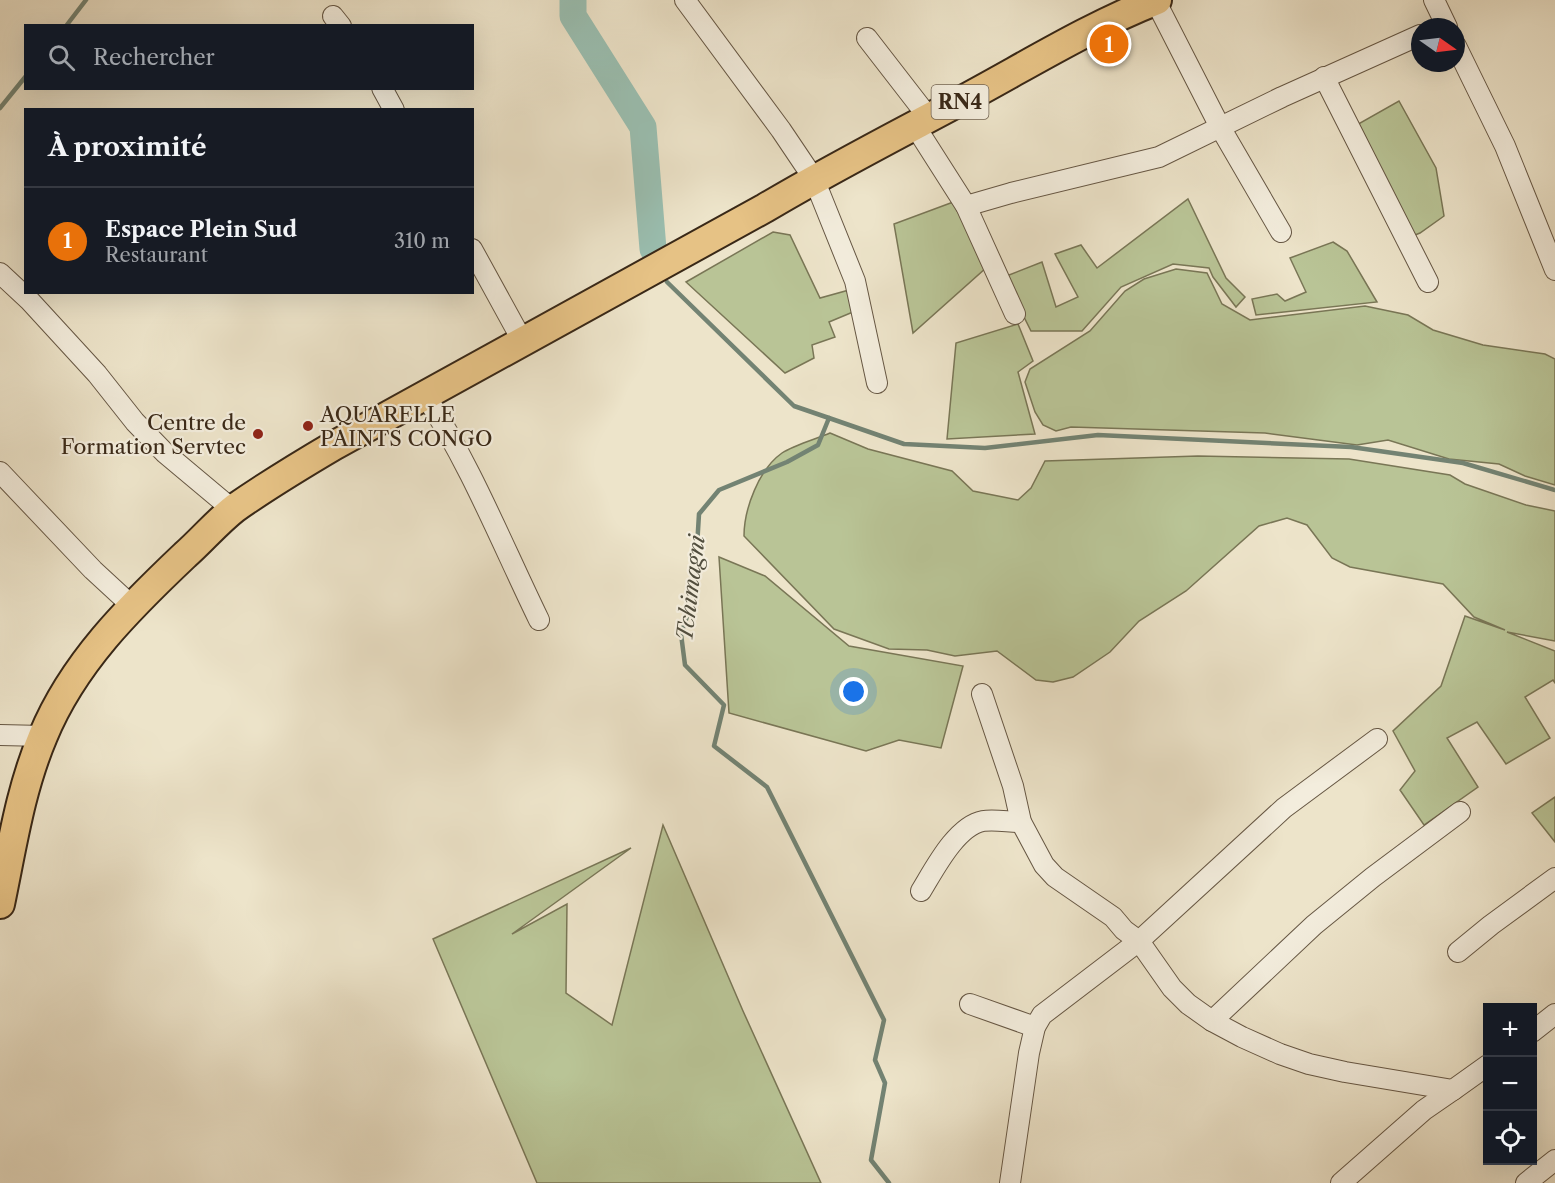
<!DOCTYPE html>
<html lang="fr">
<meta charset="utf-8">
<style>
:root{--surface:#171b24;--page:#242831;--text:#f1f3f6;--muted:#9ea1a6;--line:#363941;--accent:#ea580c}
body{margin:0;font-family:"Libre Caslon Text",serif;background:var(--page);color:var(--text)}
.controls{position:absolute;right:18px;bottom:18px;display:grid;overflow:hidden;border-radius:0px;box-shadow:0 6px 24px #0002}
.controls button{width:54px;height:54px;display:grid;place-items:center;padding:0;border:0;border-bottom:2px solid var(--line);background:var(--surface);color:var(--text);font:30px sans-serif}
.compass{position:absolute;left:1411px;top:18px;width:54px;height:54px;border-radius:50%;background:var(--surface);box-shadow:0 6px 24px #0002;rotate:104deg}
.you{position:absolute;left:854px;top:692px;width:21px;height:21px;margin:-15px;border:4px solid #fff;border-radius:50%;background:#1a73e8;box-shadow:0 0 0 9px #1a73e833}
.badge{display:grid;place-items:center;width:39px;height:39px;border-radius:50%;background:var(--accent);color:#fff;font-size:20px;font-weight:700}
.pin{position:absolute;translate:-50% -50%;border:3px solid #fff;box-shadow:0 2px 6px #0006}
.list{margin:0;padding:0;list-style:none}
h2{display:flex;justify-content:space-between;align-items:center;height:78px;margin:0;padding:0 24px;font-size:26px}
h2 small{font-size:20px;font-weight:400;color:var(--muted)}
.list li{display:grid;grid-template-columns:39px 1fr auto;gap:18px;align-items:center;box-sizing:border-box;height:108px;padding:0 24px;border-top:2px solid var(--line)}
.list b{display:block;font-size:22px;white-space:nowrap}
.list p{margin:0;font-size:20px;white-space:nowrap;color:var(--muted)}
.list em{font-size:20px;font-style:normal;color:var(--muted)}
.icon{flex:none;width:33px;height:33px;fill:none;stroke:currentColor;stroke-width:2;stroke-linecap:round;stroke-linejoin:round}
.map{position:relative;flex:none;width:1555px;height:1183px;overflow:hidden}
.search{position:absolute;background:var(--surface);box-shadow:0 6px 24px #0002;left:24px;top:24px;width:450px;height:66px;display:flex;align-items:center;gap:15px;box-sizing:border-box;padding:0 21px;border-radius:0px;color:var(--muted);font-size:22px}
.panel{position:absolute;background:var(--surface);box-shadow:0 6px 24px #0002;left:24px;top:108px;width:450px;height:186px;border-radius:0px}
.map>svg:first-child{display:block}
</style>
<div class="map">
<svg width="1555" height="1183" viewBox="0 0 1555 1183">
<rect width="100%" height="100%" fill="#ede4ca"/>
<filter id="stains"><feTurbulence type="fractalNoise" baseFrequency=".00333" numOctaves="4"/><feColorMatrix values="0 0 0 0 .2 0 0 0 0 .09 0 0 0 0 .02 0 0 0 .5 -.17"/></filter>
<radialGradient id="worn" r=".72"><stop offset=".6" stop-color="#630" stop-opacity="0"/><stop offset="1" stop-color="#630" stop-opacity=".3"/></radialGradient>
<g fill="#b9c496" stroke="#797656" stroke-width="1.5">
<polygon points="1399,101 1436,168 1444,216 1420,233 1410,237 1353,127"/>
<polygon points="1188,199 1226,278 1245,297 1236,307 1213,277 1209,268 1173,264 1121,287 1082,331 1031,331 1004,277 1042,262 1056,307 1078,297 1055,254 1081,245 1097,268"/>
<polygon points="956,201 987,267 913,333 894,224"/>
<polygon points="773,232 790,235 820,298 849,290 853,312 829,322 835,337 812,345 814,358 785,373 686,282"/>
<polygon points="1333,242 1347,251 1377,302 1256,315 1252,299 1277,294 1285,301 1306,292 1290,258"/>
<polygon points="1176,269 1207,273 1222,304 1250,320 1365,306 1408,315 1433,330 1483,345 1545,354 1555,359 1555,485 1525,476 1499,464 1449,459 1388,440 1357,445 1265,433 1071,427 1056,431 1043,425 1035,412 1025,382 1030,369 1090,331 1125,291 1144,279"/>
<polygon points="1018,324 1033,361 1018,372 1035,434 947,439 956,343"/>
<path d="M830 433 868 449 952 471 973 491 1018 500 1031 488 1045 461 1198 456 1349 459 1450 475 1465 484 1526 505 1555 511V641L1507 632 1555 651V683L1553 680 1525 697 1550 738 1506 764 1477 722 1447 738 1478 787 1424 825 1400 790 1415 771 1393 731 1441 686 1465 616 1505 630 1474 617 1443 584 1350 567 1332 558 1307 525 1287 518 1259 526 1186 591 1139 621 1110 652 1073 677 1053 682 1036 680 997 651 955 656 927 650 889 649 834 629 744 536C744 509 759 469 782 453 794 445 816 439 830 433Z"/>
<polygon points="719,557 765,576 849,646 963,666 941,748 899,740 866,751 729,713"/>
<polygon points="1555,797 1555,842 1532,813"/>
<polygon points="663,825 743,1011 821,1183 537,1183 433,939 631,848 512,934 567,904 566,993 612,1025"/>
</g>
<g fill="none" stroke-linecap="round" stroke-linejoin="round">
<g stroke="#738373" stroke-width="4.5">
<polyline points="66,26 86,0"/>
<polyline points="0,108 26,76"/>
<polyline points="667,282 794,406 829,418 818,445 787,462 719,490 699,514 694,596 681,634 685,665 724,705 714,746 767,787 884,1020 875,1060 885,1083 871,1160 889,1183"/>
<polyline points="829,418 904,444 985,448 1098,435 1351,447 1463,463 1555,490"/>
</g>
<polyline stroke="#9abfb1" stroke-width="27" points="573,0 573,16 643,127 653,249"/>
<g stroke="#665744" stroke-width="22">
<g id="minor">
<polyline points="685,0 781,130 814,179 855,281 877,383"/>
<polyline points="1155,0 1220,127 1281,232"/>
<polyline points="1434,0 1447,27"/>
<polyline points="333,16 341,26"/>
<polyline points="867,38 929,118"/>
<polyline points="1456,46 1505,146 1555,270"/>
<polyline points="1324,77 1428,282"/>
<polyline points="382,88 394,110"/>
<polyline points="915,126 966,206 1015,314"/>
<polyline points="966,206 1011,193 1159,157 1282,97 1420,35"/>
<polyline points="472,249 522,340"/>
<polyline points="0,273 30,301 97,374 135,422 165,453 233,510"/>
<path d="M425 395C471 466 502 544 539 620"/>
<polyline points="0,472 93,570 132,606"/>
<polyline points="982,694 1013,786 1021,822 1044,865 1055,877 1113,917 1124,930 1139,941 1172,988 1188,1004 1212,1021 1242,1037 1280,1054 1309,1064 1345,1072 1453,1090 1488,1065"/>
<polyline points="0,735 43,736"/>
<path d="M921 891C934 870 956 826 983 821 994 819 1009 822 1021 822"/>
<polyline points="1458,952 1491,925 1555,878"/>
<polyline points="970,1004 1035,1027"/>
<polyline points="1212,1021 1314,925 1373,877 1460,812"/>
<polyline points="1532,1032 1555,1014"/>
<polyline points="1010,1183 1029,1053 1035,1027 1042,1015 1139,941 1284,808 1377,739"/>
<polyline points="1341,1183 1424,1110 1453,1090"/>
<polyline points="1526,1183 1555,1160"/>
</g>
</g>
<g stroke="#392817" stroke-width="32">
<path id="highway" d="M0 904C12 847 20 790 43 736 73 663 129 608 185 555 202 540 217 522 235 508 268 485 301 465 335 445L765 208C832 168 901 133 970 96 1031 63 1091 26 1157 0"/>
</g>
<use href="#minor" stroke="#f3eddd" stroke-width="20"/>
<use href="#highway" stroke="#e6c285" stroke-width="28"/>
</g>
<g fill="#8f2418" stroke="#f3eddd" stroke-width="2">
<circle cx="308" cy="426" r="6"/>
<circle cx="258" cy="434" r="6"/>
</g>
<g text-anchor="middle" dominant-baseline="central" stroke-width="4.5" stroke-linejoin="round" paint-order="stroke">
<rect fill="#f3eddd" stroke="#716352" stroke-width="1.5" x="931.5" y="85" width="57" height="34" rx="4.5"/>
<g font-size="20" font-weight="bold" fill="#392817">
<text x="960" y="102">RN4</text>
</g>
<g font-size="21" fill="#392817" stroke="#f3eddd" text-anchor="start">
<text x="320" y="414">AQUARELLE<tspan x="320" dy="24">PAINTS CONGO</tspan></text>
<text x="246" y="422" text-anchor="end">Centre de<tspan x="246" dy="24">Formation Servtec</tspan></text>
</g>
<g font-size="22" font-style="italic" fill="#514e3e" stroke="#f3eddd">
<text transform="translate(691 588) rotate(-83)">Tchimagni</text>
</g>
</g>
<rect width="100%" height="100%" filter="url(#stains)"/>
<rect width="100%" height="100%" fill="url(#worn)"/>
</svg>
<div class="controls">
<button>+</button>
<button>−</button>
<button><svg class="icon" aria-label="locate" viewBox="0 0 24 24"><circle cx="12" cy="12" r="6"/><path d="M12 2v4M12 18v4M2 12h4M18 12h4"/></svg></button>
</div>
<svg class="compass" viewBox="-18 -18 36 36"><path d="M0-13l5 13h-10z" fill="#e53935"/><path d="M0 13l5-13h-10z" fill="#9ea1a6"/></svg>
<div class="you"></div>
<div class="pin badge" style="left:1109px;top:44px;background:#e8710a">1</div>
<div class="search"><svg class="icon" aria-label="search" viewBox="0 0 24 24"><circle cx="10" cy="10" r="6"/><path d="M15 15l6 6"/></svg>Rechercher</div>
<section class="panel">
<h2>À proximité<small></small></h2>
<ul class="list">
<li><span class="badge" style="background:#e8710a">1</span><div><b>Espace Plein Sud</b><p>Restaurant</p></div><em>310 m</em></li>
</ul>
</section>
</div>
